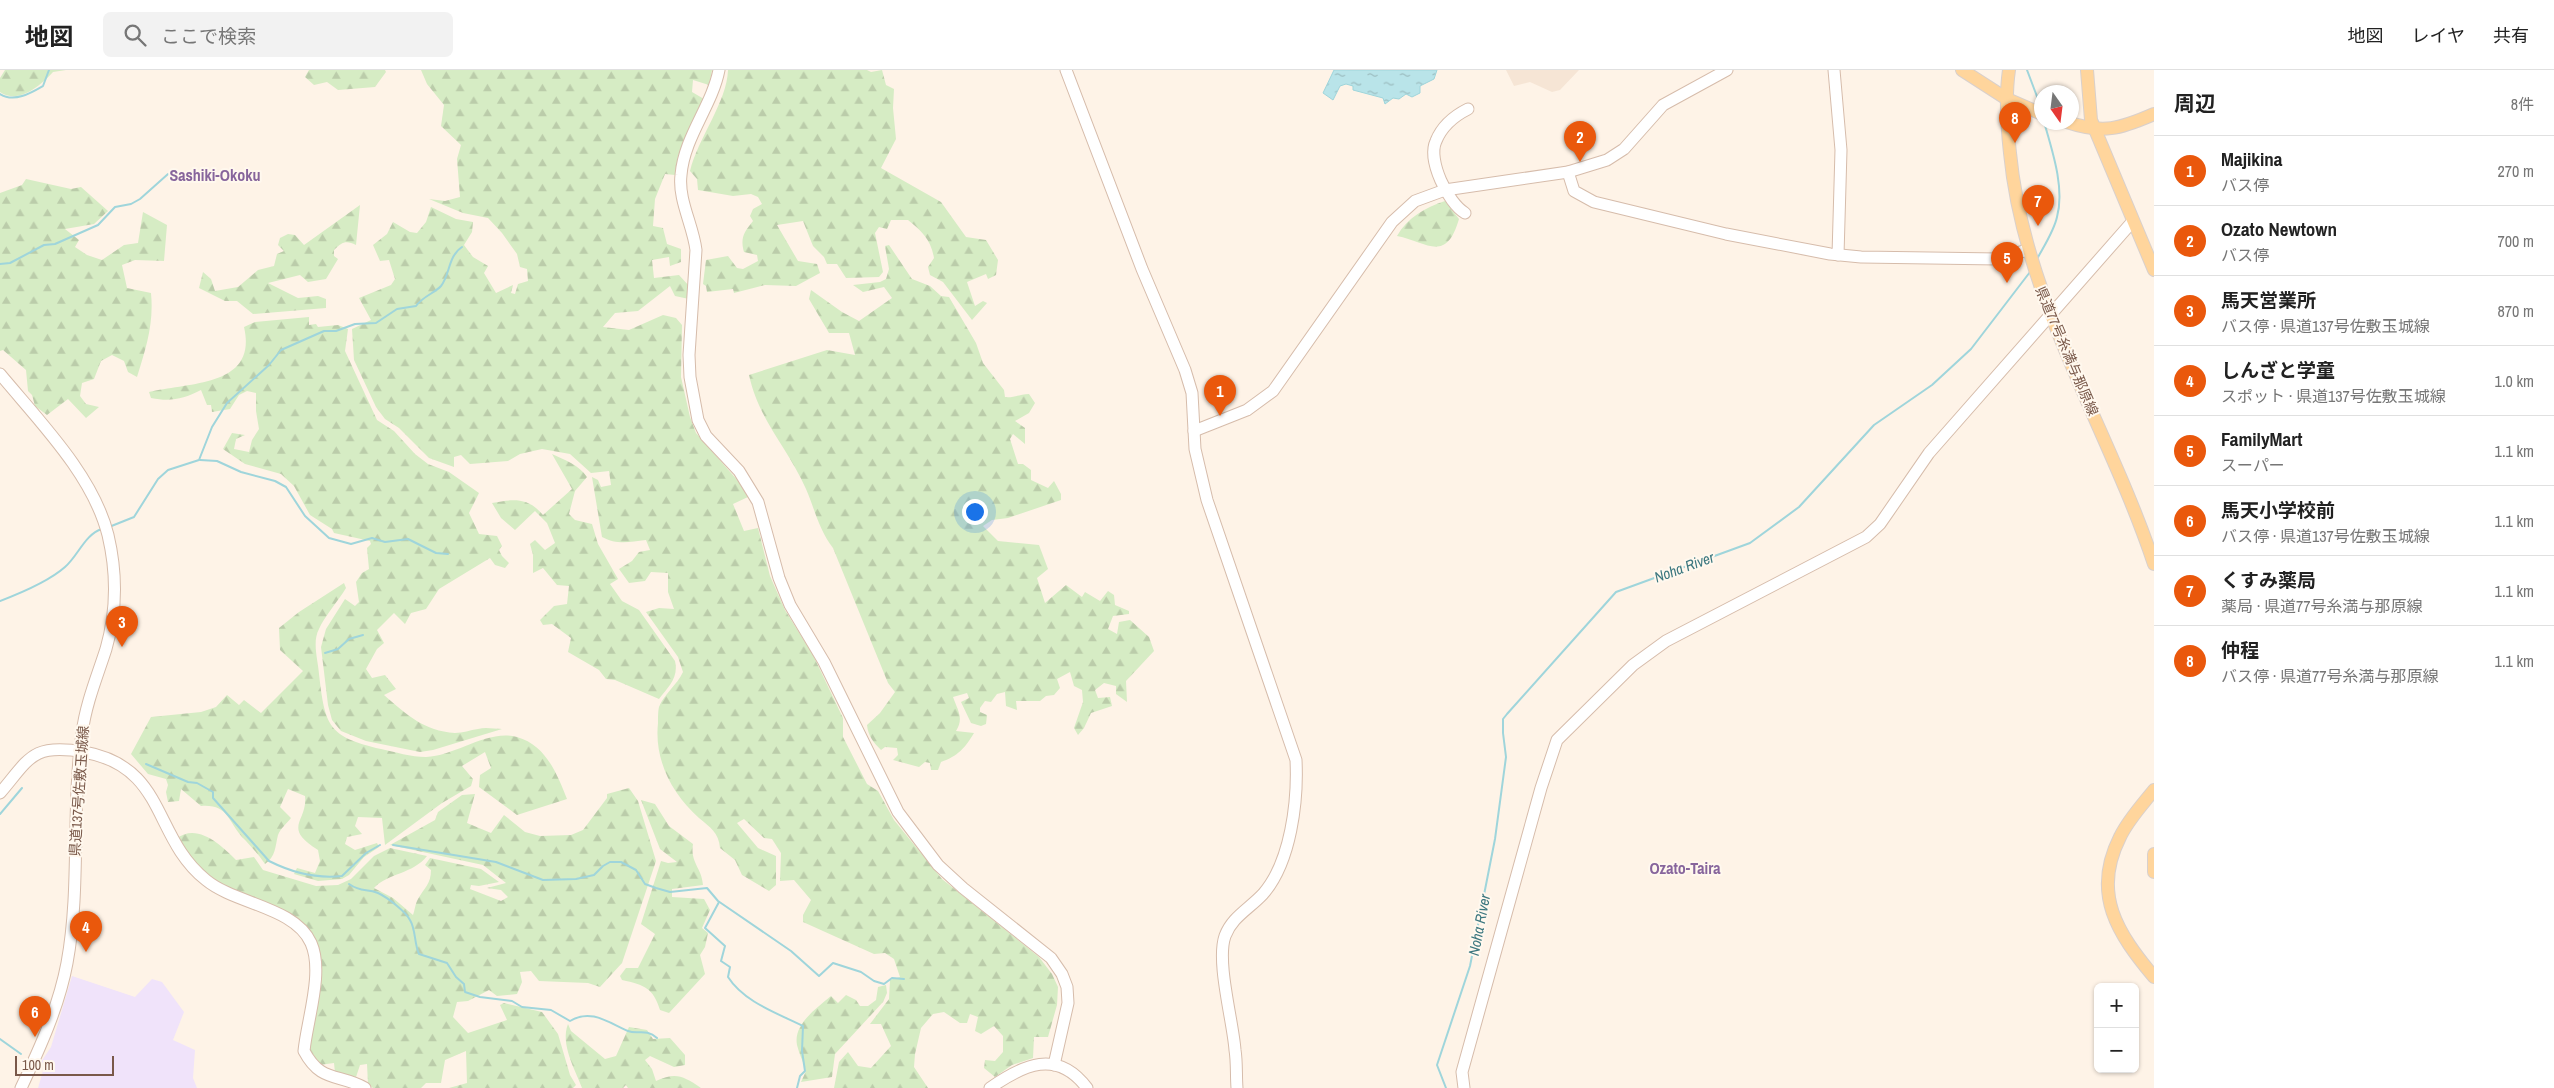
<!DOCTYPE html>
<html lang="ja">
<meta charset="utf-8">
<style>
:root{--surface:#fff;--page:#f2f2f2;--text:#222;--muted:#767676;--line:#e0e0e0;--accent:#ea580c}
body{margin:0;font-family:"Archivo Narrow","Noto Sans JP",sans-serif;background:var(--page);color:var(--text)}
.controls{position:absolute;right:15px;bottom:15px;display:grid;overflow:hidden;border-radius:8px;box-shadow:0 1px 4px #0004}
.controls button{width:45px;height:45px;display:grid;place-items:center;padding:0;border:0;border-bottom:1px solid var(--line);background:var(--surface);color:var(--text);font:25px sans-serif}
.compass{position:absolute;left:2034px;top:15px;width:45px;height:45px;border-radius:50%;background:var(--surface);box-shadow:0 1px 4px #0004;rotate:166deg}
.scale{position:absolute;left:15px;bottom:12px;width:99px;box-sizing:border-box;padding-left:5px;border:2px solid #795849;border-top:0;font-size:14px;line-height:18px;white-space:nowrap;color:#795849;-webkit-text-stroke:4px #fff8ee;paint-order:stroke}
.you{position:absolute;left:974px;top:441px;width:18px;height:18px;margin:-12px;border:4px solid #fff;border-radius:50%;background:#1a73e8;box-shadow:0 0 0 8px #1a73e833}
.badge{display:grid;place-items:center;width:32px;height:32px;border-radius:50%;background:var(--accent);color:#fff;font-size:16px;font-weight:700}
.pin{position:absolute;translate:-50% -41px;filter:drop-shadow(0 1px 2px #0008)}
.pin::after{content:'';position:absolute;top:26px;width:18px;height:15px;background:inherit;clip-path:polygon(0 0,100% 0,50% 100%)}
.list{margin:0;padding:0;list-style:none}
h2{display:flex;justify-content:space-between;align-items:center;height:65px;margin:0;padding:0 20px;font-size:21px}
h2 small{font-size:16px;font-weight:400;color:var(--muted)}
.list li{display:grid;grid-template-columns:32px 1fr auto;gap:15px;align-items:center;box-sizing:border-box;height:70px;padding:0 20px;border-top:1px solid var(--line)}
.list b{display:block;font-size:19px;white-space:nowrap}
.list p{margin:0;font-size:16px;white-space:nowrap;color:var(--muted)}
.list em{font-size:16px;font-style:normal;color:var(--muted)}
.icon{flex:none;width:28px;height:28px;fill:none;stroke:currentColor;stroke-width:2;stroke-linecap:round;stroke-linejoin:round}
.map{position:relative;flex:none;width:2154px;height:1018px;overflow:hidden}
header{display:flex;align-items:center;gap:30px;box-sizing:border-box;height:70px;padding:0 25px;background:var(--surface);border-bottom:1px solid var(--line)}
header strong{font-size:24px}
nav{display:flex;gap:28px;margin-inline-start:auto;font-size:18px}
.search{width:350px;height:45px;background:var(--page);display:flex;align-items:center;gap:12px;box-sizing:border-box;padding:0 18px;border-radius:8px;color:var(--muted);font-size:19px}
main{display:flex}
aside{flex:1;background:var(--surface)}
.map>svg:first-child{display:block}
</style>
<header>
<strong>地図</strong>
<div class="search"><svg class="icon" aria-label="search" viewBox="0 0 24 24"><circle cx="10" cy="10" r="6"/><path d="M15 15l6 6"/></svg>ここで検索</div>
<nav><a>地図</a><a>レイヤ</a><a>共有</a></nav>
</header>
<main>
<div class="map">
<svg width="2154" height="1018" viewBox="0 0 2154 1018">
<defs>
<pattern id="forest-firs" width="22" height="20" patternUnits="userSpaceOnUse" patternTransform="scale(1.25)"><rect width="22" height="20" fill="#d6ecc4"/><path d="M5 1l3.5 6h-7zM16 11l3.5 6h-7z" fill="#bca"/></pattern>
<pattern id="water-ripples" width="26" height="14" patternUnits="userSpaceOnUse" patternTransform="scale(1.25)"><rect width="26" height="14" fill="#b9e4e9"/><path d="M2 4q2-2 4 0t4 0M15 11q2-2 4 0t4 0" fill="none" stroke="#9bbcbf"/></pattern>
</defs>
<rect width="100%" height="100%" fill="#fef3e7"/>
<polygon fill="#f6e5d5" points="1506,0 1579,0 1560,20 1552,22 1530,12 1514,16"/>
<polygon fill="#f0e3fa" points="72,906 135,927 152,909 162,912 184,942 173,970 195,980 193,1008 197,1018 38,1018 45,994 41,992 51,977"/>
<g fill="url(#forest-firs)">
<path d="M5 0H66L53 2C41 15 19 35 0 22V8Z"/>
<polygon points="309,0 385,0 386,2 375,17 338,20 327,12 314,15 305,7"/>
<path d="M421 0H712L709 15 693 10 692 22 704 29 678 86 675 105 665 104 655 129 653 156 663 158 667 174 681 179V192L670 196 669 187 652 190 654 208 679 205 690 217 689 229 675 226 670 216 638 241 615 243 603 257 629 260 663 245 676 248 682 255 681 307 690 347 696 363 739 412 748 427 733 434 744 461 758 458 770 506 785 540 813 585 843 648V667L867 714 878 721 894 750 942 809 1039 887 1052 904 1058 917 1057 935 1048 967H1034L1033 988 1012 995 995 1007 984 998 985 990 995 991 1003 982V966L994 956 981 964 975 961 978 947 970 944 967 953H960L944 942 933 944 921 958 915 984 914 997 928 1018H834L839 992 848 982 858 996 871 998 891 976 881 954H870L889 929 890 910 900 907 894 889 885 883 874 884 803 852V845L811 830 794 810 780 811 781 783 772 769 764 768 744 749 737 753 758 778 776 786V815L769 821 742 805 735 790 720 778C719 763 710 757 699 748 672 724 654 690 658 653 658 648 658 641 659 637 664 624 677 615 683 602L678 587 646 542 659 538 674 539 668 522V503L651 502 645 511 629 513 619 499 632 491 639 482 650 480 646 470C629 472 617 475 602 467L592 407 598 410 601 417 611 415 609 401 591 403 570 384 542 379 520 384 508 391 470 394 461 385 454 387V397L429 388 399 358 385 349 376 337 354 290 352 259 371 250 359 228 391 215 395 209 389 190 380 191 373 175 387 164 393 152 410 162 417 163 426 152 431 137 456 149 473 152 472 162 464 175 473 187 488 196 484 203 496 223 513 215 511 223 515 224 518 214 528 211 527 199 520 197 517 184 502 163 488 148 463 143 429 129 445 131 460 127 457 89 461 75 441 56 444 35 427 14Z"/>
<path d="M728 0H867L871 2 882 0 886 15 894 19 893 38 896 69 881 98 941 132 966 167 986 170 998 190 996 205 988 209 986 204 967 212 975 236 983 231 987 233 972 250 943 212 930 205 928 197 934 188C931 170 922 161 908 150H891L887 159 879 157 875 163 883 202 879 207 846 208 837 194H827L824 187 813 176 803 151 777 155 798 191 817 194 820 203 796 216 765 215 734 223 733 219 707 222 706 216 703 214 706 190 728 186 737 198 743 199 758 191 757 185 744 182C740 168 744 162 753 151L750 146 753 139 762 134 758 127 751 124 733 126 698 120 697 109 690 101C698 68 727 32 728 0Z"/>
<path d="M26 109 71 119 81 117 108 141 94 154 65 159 79 170 75 177 87 185 102 190 124 175 138 173 143 142 167 155 164 191 135 190 122 195 127 218 151 223C154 254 146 278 137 307L128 302 124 291 112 285 101 291 94 309 82 313 80 326 86 334 99 337 86 348 68 329 47 345 35 336 32 325 28 321 26 300 3 280 0 281V123L22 115Z"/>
<path d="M1445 131 1459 149C1446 194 1427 172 1397 166 1407 148 1426 137 1445 131Z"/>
<path d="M360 135 356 175C346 170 342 172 334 180V186L338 189 326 209 308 212 300 205 268 213 298 228 318 226 326 229V238L253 244 237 231H225L199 218 203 202 211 209 215 221 238 217 258 200 274 196 277 184 284 181 278 175 280 168 288 164 295 165 304 175Z"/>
<path d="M889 175 912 209 930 216 941 226 949 227 976 273 983 293 1004 320 1005 327C1014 328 1020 324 1029 324L1035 333 1029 343 1015 351 1025 358V374L1013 364 1010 369 1018 394H1023L1031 400V410L1048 418 1054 411 1061 424V430L1008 448 992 450 983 456 998 471 1039 475 1048 499 1037 508 1045 533 1066 515 1082 527 1085 522 1100 531 1108 521 1114 525 1115 535 1129 541V544L1113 546 1108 559 1117 564 1119 552 1130 550 1149 567 1154 581 1126 611 1127 632 1116 624V616L1104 613 1095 620 1098 628 1110 627 1112 636 1091 643 1084 658 1078 665 1074 658 1083 632 1082 620 1074 616 1070 602 1057 609 1060 618 1054 625 1046 626 1040 631H1016L1017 640 1006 636 1005 622 997 624 991 632 985 631 980 638V642L987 645 986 654 981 656 971 653 961 632 969 628 967 623 953 627C958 641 964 648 956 661L974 663C965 678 958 686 941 692L938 700H931L930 693 925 692 919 697 893 690 898 685 897 678 885 677 881 680C874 673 868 666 867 655L880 643 895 622 888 613 833 478C819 460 815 440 806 419 788 378 759 351 749 305L827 280 855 285 849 263H829L809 229 811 220 842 242 859 251 892 228 884 217 863 222 853 215 880 212 886 209 889 199 885 176Z"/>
<path d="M309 247V255L316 254 318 257 338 255 348 259 345 281 377 350 394 361 415 384 428 394 449 402 479 423 469 443 479 464 497 466 502 476 499 480 502 486 509 493 505 498 495 495 490 488 439 519 426 539 411 543 405 554 394 543 377 560 384 573 377 579 366 599 372 608 385 605 396 619 384 625C407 645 424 661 455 663 463 663 470 660 478 659 486 657 494 659 502 659L433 680 420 682 366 671 341 661 332 650 328 635 321 577 326 559 345 529 355 536 359 532 356 512 362 503 369 499 367 478 371 474 370 471 334 463 332 459 310 445 294 416 281 404 245 394 223 379 232 363 245 365 236 369 234 379 249 382 252 370 259 359 256 341V323L247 321 239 325 230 339 212 342 211 335H207L201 320C183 329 171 332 151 328L149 322C189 312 258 317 244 257L255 252Z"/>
<path d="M552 384C565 390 579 395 587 407L575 421 569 444 575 450 592 454 598 474 618 509 610 514 622 531 639 540 675 591C679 608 668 617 659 629L615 610 606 609 599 600 568 582 571 568 552 554 543 555 540 550 554 536 567 534 569 516 557 515 543 498 533 503V485L530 474 535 470 545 480 555 473 547 453 535 441 515 460 501 448 492 433C513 429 528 427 543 445L572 419Z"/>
<path d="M344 513 346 518C339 530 324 547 319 559 312 572 318 590 319 604 325 656 328 667 381 679 395 682 411 687 426 687 456 686 487 659 517 667 546 675 557 704 567 729L517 745 479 717 480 705 491 698 485 682 462 696 473 709 471 716 442 733 385 775 382 748 358 747 355 756 362 764 347 767 345 774 355 780 377 773 379 777 364 787 349 805 342 809 318 811 294 804 297 798 315 803 320 791 318 780C281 757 308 752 305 726L288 719 280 737 291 748C287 753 280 759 278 765 275 777 276 786 265 794 258 784 251 776 242 767 228 751 228 734 201 736L181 719 179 731 168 732 166 722 168 715 166 709 148 704 131 684 151 647 201 642 216 637 227 625 239 635 244 630 261 643 303 601 280 580 279 558 299 542Z"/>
<path d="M629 718 638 731 656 791 622 893 600 917 588 913 539 911 531 901 520 902 522 912 517 924 497 926 489 920 468 931 457 932 453 947 468 963 507 950 500 935 504 933 542 942 558 964 570 1005 576 1015 573 1018H449L467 1013 466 981 445 990 441 1013H426L421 1018H373L368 1014 367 994 360 995 356 1007 335 1003 334 993 319 995C295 975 317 941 317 915 316 897 309 876 305 858L206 806 176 769C197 752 221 775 236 790L254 787 263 800 316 816 338 815 351 809 374 786 390 778 427 786C413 804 388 803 374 818L393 828 413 845C415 840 415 834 418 829 424 818 431 814 431 800L425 795 430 788 481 799 499 812 479 816 471 815 470 819 501 831 508 827 501 820 487 818 506 813 483 795 390 775 435 750 438 742 462 725 475 724 467 753 491 763 504 745 525 762 540 766 571 765 583 760 607 728V724Z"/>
<path d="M641 730 655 734 669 756 693 774C690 793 702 798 703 815L672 819V827L704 829 710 840 702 858 708 863 705 877 700 885 705 904 669 943 660 940C653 918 645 915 622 910L620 906 626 898H638L655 864 641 854 661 791 668 793 677 792 660 779Z"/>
<path d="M886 915 887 923 883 932 835 984 832 1007 801 1012 806 1001C804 993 799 984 797 975 793 954 817 938 831 926L838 933 846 925 856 930 860 936H868L876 930 878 917Z"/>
<path d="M568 954 571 961 605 989 616 986 629 957 647 960 653 969 670 968 685 985V995L674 997 650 986 645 990 652 999 656 1011C676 1002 683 1006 701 1018H628L626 1015 623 1018H582C575 999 560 974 568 954Z"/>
</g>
<polygon fill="url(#water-ripples)" stroke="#9fd5db" points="1334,0 1437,0 1434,9 1420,16 1420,23 1412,27 1406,24 1399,29 1393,28 1385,34 1383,28 1353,20 1353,16 1346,14 1340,16 1333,30 1323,23"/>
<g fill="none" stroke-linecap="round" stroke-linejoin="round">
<g stroke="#9fd5db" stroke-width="2">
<polyline points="2027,0 2041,37"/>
<path d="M0 24C14 33 31 23 43 16L49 0"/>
<path d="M2037 189C2044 176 2054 161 2057 147 2065 118 2052 80 2044 52"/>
<polyline points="0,194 10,193 44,175 55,174 98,155 115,137 131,134 140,129 168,104"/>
<polyline points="200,390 217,391 241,402 275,411 286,417 305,446 329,468 351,474 372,468 385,472 408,469 436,483 448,484"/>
<path d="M109 457 134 447 158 409 168 400 199 390 212 357 227 333 269 295 281 280 324 261H336L355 254 376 253 397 239 416 236C423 226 435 223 441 216 450 205 448 186 462 177"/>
<path d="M0 531C21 523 48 512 65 497 78 486 85 464 102 459"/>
<polyline points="325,583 338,579 349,569 363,565"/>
<path d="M146 694 188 712 197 713 213 722V728L269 791C293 803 316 809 342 806L366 783 380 775"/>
<polyline points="0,744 22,718"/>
<polyline points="393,775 496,792 543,810 576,809 594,805 603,796 610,792 621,792 636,800 645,814 656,818 670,822 707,818 718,831 791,881 819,906 833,893 861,902 874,911 884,914 892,908 904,909"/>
<path d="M349 814C362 823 366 818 378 823 387 827 406 842 410 850 416 860 414 873 419 884L447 893 456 907 464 914 465 922 480 927 512 931 522 937 551 940 570 951C591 938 609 953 628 961 637 965 646 958 657 968"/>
<path d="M719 832 705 858 725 876 721 891 730 897 728 907C744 932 777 943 803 956L802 981 805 1001 800 1006 797 1018"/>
<polyline points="0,969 21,984"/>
<polyline points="1446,1018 1437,995 1470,896 1495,769 1506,687 1503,663 1503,649 1507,644 1616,522 1750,473 1799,437 1874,355 1932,315 1971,279 2030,202"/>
</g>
<g stroke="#d6bcab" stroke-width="13">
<g id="secondary">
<path d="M719 0C712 36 684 67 681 105 678 130 693 155 696 180L689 285 690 307 698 350 706 366 739 401 758 432 779 508 790 535 824 592 898 742 938 795 963 818 1051 888 1062 904 1067 917 1068 933 1054 995"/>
<path d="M1066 0 1142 199 1185 300 1192 323 1195 379 1207 430 1296 690C1298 731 1291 792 1263 824 1249 839 1232 847 1225 866 1216 892 1233 951 1235 980 1237 992 1236 1005 1237 1018"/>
<polyline points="1834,0 1841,80 1838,185"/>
<polyline points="1568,102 1574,121 1594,132 1726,164 1830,184 1861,187 1998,189 2027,180"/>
<path d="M1465 143C1448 133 1427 90 1436 71 1442 56 1454 46 1468 39"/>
<path d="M0 304C39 351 93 405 108 465 117 503 117 541 106 579 97 607 86 633 82 663 71 739 81 817 67 893 59 936 40 978 21 1018"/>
<polyline points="1194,361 1247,340 1273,321 1392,152 1415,131 1445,120 1568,102 1607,90 1624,79 1663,35 1727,0"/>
<path d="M0 723C30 688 32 673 84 682 167 697 152 767 206 810 235 834 295 837 311 873 324 902 307 950 304 981 321 1013 338 1003 365 1018"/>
<path d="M990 1018C1023 995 1057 978 1087 1018"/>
<polyline points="1464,1018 1462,1002 1541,718 1557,670 1633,595 1666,571 1866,467 1880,454 1929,383 2133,151"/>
</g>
</g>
<g stroke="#d9d0cc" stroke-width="14">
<g id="primary">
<polyline points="1962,0 2007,29 2042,44"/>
<path d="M2009 0C2005 27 2007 56 2010 83 2024 230 2108 356 2154 494"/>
<polyline points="2087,0 2091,50 2154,200"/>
<path d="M2067 52C2103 64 2120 59 2154 44"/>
<path d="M2154 720C2142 735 2128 750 2120 767 2091 824 2118 864 2154 907"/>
<polyline points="2154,784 2154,802"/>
</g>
</g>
<use href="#secondary" stroke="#fff" stroke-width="11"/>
<use href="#primary" stroke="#ffd59c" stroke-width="12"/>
</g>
<g text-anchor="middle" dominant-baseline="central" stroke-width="4" stroke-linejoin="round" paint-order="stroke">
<g font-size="14" fill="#795849" stroke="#fff8ee">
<text transform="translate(2067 281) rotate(67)">県道77号糸満与那原線</text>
<text transform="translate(79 721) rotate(-86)">県道137号佐敷玉城線</text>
</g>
<g font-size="15" font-style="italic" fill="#3c777f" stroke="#fff8ee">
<text transform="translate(1684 497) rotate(-20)">Noha River</text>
<text transform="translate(1479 855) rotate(-79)">Noha River</text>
</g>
<g font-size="16" font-weight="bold" fill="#87659c" stroke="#fff8ee">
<text x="215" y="105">Sashiki-Okoku</text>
<text x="1685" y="798">Ozato-Taira</text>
</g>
</g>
</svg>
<div class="controls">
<button>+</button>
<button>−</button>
</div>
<svg class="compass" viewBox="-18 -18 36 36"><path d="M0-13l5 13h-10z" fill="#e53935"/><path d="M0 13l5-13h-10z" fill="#767676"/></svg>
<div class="scale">100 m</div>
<div class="you"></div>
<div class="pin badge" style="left:1220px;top:346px">1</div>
<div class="pin badge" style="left:1580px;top:92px">2</div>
<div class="pin badge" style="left:122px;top:577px">3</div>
<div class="pin badge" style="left:86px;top:882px">4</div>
<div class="pin badge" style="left:2007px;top:213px">5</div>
<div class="pin badge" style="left:35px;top:967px">6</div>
<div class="pin badge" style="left:2038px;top:156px">7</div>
<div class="pin badge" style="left:2015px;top:73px">8</div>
</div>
<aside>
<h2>周辺<small>8件</small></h2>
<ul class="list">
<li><span class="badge">1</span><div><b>Majikina</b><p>バス停</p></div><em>270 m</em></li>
<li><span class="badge">2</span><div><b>Ozato Newtown</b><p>バス停</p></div><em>700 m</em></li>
<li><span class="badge">3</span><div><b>馬天営業所</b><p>バス停 · 県道137号佐敷玉城線</p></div><em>870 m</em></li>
<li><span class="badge">4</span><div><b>しんざと学童</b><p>スポット · 県道137号佐敷玉城線</p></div><em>1.0 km</em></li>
<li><span class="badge">5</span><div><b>FamilyMart</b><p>スーパー</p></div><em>1.1 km</em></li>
<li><span class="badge">6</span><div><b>馬天小学校前</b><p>バス停 · 県道137号佐敷玉城線</p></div><em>1.1 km</em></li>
<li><span class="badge">7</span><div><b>くすみ薬局</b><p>薬局 · 県道77号糸満与那原線</p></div><em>1.1 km</em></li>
<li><span class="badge">8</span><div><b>仲程</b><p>バス停 · 県道77号糸満与那原線</p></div><em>1.1 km</em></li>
</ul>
</aside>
</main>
